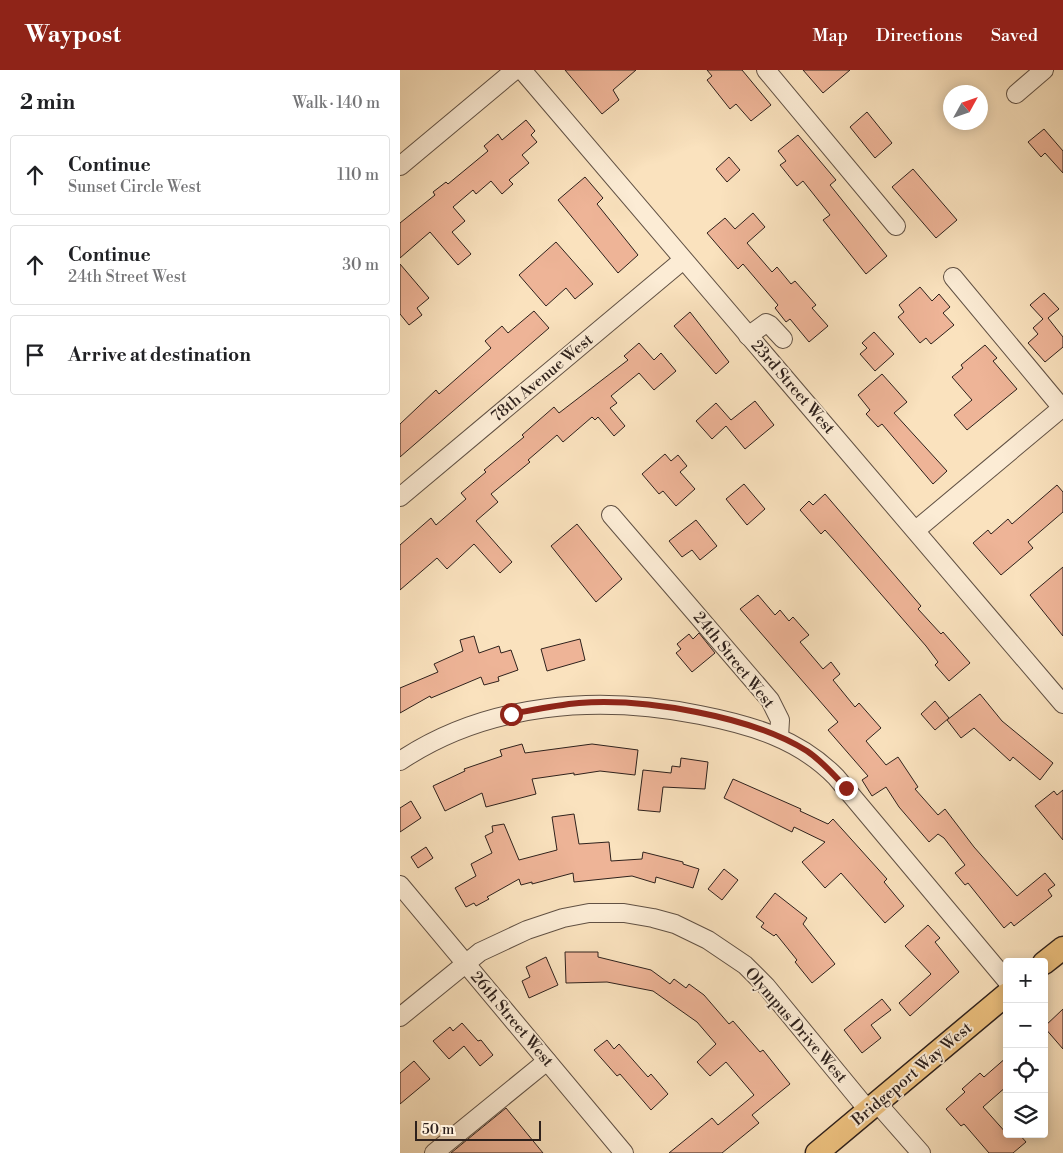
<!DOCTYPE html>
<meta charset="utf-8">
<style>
:root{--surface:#fff;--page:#f2f2f2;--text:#202124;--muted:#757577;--line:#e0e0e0;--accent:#8f2418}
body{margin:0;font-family:"Libre Bodoni",serif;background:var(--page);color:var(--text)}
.controls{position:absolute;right:15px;bottom:15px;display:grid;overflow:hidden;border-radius:5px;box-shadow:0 2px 12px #0003}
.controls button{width:45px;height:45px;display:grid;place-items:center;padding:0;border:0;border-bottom:1px solid var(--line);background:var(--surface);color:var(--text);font:25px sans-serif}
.compass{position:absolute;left:543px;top:15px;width:45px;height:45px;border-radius:50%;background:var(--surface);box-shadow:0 2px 12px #0003;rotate:50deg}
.scale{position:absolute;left:15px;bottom:12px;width:126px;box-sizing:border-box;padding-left:5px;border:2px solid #2e211c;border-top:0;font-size:14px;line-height:18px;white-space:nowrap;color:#2e211c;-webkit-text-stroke:4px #fcecd5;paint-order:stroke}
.stop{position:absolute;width:15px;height:15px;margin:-11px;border:4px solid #8f2418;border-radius:50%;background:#fff}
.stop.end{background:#8f2418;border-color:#fff;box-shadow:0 1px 5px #0008}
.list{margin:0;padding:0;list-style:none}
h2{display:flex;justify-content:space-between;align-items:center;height:65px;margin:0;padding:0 20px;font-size:21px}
h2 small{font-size:16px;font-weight:400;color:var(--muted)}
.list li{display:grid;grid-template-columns:32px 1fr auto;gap:15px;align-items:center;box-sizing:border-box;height:80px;margin:0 10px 10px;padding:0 10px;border:1px solid var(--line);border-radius:5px}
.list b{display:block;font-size:19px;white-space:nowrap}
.list p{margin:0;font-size:16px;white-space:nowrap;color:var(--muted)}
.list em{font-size:16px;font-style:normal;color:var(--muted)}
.icon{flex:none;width:28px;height:28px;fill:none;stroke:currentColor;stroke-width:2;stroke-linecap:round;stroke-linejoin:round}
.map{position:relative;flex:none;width:663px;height:1083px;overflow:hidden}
header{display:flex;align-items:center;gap:30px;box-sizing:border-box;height:70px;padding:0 25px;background:var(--accent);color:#fff}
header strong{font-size:24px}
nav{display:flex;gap:28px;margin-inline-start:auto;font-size:18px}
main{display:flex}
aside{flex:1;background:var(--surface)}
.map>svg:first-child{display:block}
</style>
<header>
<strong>Waypost</strong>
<nav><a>Map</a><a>Directions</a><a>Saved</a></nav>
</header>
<main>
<aside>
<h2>2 min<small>Walk · 140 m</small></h2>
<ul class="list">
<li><svg class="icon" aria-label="ahead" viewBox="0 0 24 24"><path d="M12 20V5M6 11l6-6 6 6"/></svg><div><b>Continue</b><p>Sunset Circle West</p></div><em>110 m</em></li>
<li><svg class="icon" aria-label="ahead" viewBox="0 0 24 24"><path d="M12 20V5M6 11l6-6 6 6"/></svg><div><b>Continue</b><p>24th Street West</p></div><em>30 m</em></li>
<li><svg class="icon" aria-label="arrive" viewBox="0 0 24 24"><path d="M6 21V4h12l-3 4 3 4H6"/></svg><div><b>Arrive at destination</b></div></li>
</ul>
</aside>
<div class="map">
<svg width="663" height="1083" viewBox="0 0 663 1083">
<rect width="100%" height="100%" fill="#fae2be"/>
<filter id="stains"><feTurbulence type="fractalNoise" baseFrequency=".004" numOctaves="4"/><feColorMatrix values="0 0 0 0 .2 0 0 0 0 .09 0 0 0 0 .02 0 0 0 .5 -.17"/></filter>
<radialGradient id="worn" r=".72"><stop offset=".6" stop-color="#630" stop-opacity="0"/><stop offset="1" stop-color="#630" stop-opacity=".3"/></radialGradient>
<g fill="#eeb497" stroke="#2e211c">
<polygon points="165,0 236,0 213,20 219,30 202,44"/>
<polygon points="307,0 342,0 371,35 351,51 336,34 330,39 307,10 312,6"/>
<polygon points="403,0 450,0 423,23"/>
<polygon points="467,42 492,73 475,88 450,57"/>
<polygon points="126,50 135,61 131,65 137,72 122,85 129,93 109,110 113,114 102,124 91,111 76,124 73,120 53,137 65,151 52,162 71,184 58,195 30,162 0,188 0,153 35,125 33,122 46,112 48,114 88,81 84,76 98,64 102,70"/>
<polygon points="644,59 663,81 663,103 645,83 641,87 628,72"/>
<polygon points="398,65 436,110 430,115 487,186 466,204 423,150 430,145 403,111 397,116 380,95 386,91 378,81"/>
<polygon points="329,87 340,100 327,112 316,99"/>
<polygon points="513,99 557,150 536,168 492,117"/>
<polygon points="185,107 203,128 197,134 238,185 218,203 158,130"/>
<polygon points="353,143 365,157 347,173 372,202 377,197 391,214 395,211 416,235 412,238 428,256 409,272 390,249 386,252 375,238 378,235 343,194 338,199 307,163 325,148 335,159"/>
<polygon points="156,172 193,214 175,229 166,218 146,236 119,205"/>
<polygon points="0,194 29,228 17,238 22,245 9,255 0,244"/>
<polygon points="520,217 532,231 539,224 550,237 543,243 554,255 531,274 526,268 520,273 498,247 504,242 499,235"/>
<polygon points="644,223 659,239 648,248 663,267 663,277 645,292 628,273 638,264 633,258 643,249 630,235"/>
<polygon points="134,241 149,258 0,387 0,354 36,320 39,324 91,278 85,271 102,256 108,263"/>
<polygon points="290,242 329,292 316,304 274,256"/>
<polygon points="474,262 494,284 475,301 460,284 467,278 462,273"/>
<polygon points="239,273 254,290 261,283 276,301 254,320 239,303 211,326 217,333 210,338 225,356 214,366 198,347 195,350 192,347 163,372 157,365 128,390 130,392 91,424 98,432 76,451 112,492 100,503 74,474 47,499 37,488 0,520 0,475 31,448 36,455 66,429 61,423 86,402 84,400 124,367 122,365 154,337 159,343 228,290 224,286"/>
<polygon points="585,275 597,288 593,291 617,319 567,360 554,345 572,330 552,307 563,298 561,295"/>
<polygon points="482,304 507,332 494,343 547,401 533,414 482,354 478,357 466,344 470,340 458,325"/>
<polygon points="355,331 374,355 345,379 326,356 312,369 296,351 316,333 331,350"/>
<polygon points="265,384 271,391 278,385 287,396 280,402 295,419 276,436 263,421 259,424 242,404"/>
<polygon points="344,414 365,439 347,455 326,429"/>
<polygon points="657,415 663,422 663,442 628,472 633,478 601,505 573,473 588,460 591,464 608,449 612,454"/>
<polygon points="425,424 521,536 518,539 541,564 543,562 570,593 549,611 535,595 538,592 526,576 435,471 425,460 421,464 400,440 409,431 413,435"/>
<polygon points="296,450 317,476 300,490 292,480 282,487 269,471"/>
<polygon points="177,454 222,509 196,532 151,476"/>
<polygon points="663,497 663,566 630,525"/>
<polygon points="358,525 375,545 380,540 389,551 393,547 409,565 400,572 423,599 431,592 440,604 433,610 455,637 459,633 481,658 466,671 486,695 498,687 518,717 515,719 538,745 545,739 574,777 617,826 645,803 655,815 648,820 652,826 614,856 611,852 604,858 568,813 565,815 555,803 565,795 544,768 538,764 529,772 499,737 486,717 472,726 462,710 468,706 428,660 438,652 340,539"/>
<polygon points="299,563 315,583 292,602 276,583 281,579 277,574 289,564 293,569"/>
<polygon points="74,566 79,583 99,576 101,583 111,580 118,600 98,607 99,611 84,615 81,607 31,628 30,626 0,643 0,618 38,602 34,594 63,581 60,570"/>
<polygon points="180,569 185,590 147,601 141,579"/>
<polygon points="580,624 602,651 653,693 640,710 613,687 610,691 574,658 561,668 547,650"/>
<polygon points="535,631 549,648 535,660 521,644"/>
<polygon points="122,674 125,683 192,674 238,680 235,705 200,701 174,705 174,703 132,709 136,724 86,737 82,723 45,741 33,716 65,701 64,699 102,686 100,680"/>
<polygon points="281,688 308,692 305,719 263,717 260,742 238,740 243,700 271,703 272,696 280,697"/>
<polygon points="333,709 401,739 400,741 428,754 433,749 487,809 484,812 504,836 485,853 441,803 425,818 402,792 425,772 394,757 392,762 324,728"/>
<polygon points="663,720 663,770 635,736 654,721 657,725"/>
<polygon points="11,731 21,748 0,762 0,738"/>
<polygon points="174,744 179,774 209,772 211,791 242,789 243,782 283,792 283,794 299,799 293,818 256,807 255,813 232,806 174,812 173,803 132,814 132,812 121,815 119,809 87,827 89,829 76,836 74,833 66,837 55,818 76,806 71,794 92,783 85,766 93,762 92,756 104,754 119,790 157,780 152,747"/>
<polygon points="26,777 33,788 18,798 11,787"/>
<polygon points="324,799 338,810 322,830 308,819"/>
<polygon points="375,823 407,848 403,854 435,894 412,913 395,892 397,890 376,864 374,866 361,857 364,853 356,847"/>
<polygon points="528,855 540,868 535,872 559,902 510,946 499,933 531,904 505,876"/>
<polygon points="165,882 198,882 198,887 251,900 270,914 274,909 286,918 289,914 304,925 329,954 333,951 360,982 363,980 390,1014 352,1045 359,1053 322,1083 269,1083 312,1048 318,1055 354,1025 326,992 310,1006 297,992 316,974 297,952 253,921 207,912 166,913"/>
<polygon points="146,887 158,915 129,928 122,911 130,907 126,897"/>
<polygon points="482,929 491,940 471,955 481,968 462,983 444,960"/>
<polygon points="663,939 663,979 644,957"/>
<polygon points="62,953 78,971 81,970 93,985 80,996 64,976 49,989 33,971 50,957 53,961"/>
<polygon points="207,970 214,979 219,974 248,1007 251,1004 268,1024 251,1040 220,1004 217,1006 194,980"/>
<polygon points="607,987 607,1016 583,1037 607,1064 619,1064 626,1072 613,1083 589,1083 564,1054 561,1056 546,1039 565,1022 562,1019 580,1003 584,1007"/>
<polygon points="14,991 30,1009 0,1034 0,1003"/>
<polygon points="106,1038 143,1083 51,1083 79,1060"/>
</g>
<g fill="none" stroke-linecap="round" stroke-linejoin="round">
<g stroke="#615144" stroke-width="20">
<g id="minor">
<polyline points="122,0 663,634"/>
<polyline points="366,0 496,156"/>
<polyline points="616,24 644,0"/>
<polyline points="0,96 115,0"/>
<polyline points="553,207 662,338"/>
<polyline points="348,266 366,253 370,255 383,269"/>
<polyline points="0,427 283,190"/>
<polyline points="211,445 370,630 380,650 379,667"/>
<polyline points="516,460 663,337"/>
<path d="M0 691C88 632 198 625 300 645 351 655 399 669 436 707L607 911"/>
<polyline points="0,815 224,1083"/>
<polyline points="0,947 80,882 127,860 163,848 189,843 224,843 253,848 275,854 308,870 345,895 366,916 468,1040"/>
<polyline points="477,1033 521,1083"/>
<polyline points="34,1083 147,991"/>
</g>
</g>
<g stroke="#2e211c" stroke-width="25">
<g id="major">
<polyline points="644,893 663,878"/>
<polyline points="417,1083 607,924"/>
</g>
</g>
<use href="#minor" stroke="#fcecd5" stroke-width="18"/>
<use href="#major" stroke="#edc17f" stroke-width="22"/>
</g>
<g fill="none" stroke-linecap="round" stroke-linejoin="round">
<path stroke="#8f2418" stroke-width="6" d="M111 644C133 640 156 635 179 633 244 628 351 646 407 681 422 691 434 705 446 718"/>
</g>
<g text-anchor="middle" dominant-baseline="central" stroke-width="4" stroke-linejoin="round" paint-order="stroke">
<g font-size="16" fill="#2e211c" stroke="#fcecd5">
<text transform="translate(142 308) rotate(-40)">78th Avenue West</text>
<text transform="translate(393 317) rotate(49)">23rd Street West</text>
<text transform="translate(334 590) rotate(51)">24th Street West</text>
<text transform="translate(112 949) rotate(50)">26th Street West</text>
<text transform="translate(396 955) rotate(49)">Olympus Drive West</text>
<text transform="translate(512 1004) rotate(-40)">Bridgeport Way West</text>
</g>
</g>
<rect width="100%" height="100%" filter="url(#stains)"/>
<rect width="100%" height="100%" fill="url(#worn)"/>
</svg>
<div class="controls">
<button>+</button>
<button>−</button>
<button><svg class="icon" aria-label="locate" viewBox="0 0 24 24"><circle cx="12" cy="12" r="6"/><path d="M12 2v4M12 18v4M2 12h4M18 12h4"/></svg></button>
<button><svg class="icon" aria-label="layers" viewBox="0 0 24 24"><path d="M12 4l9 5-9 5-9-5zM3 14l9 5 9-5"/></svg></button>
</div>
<svg class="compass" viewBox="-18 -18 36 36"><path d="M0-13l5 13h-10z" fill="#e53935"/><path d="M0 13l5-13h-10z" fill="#757577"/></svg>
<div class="scale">50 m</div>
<div class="stop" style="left:111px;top:644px"></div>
<div class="stop end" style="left:446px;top:718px"></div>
</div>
</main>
